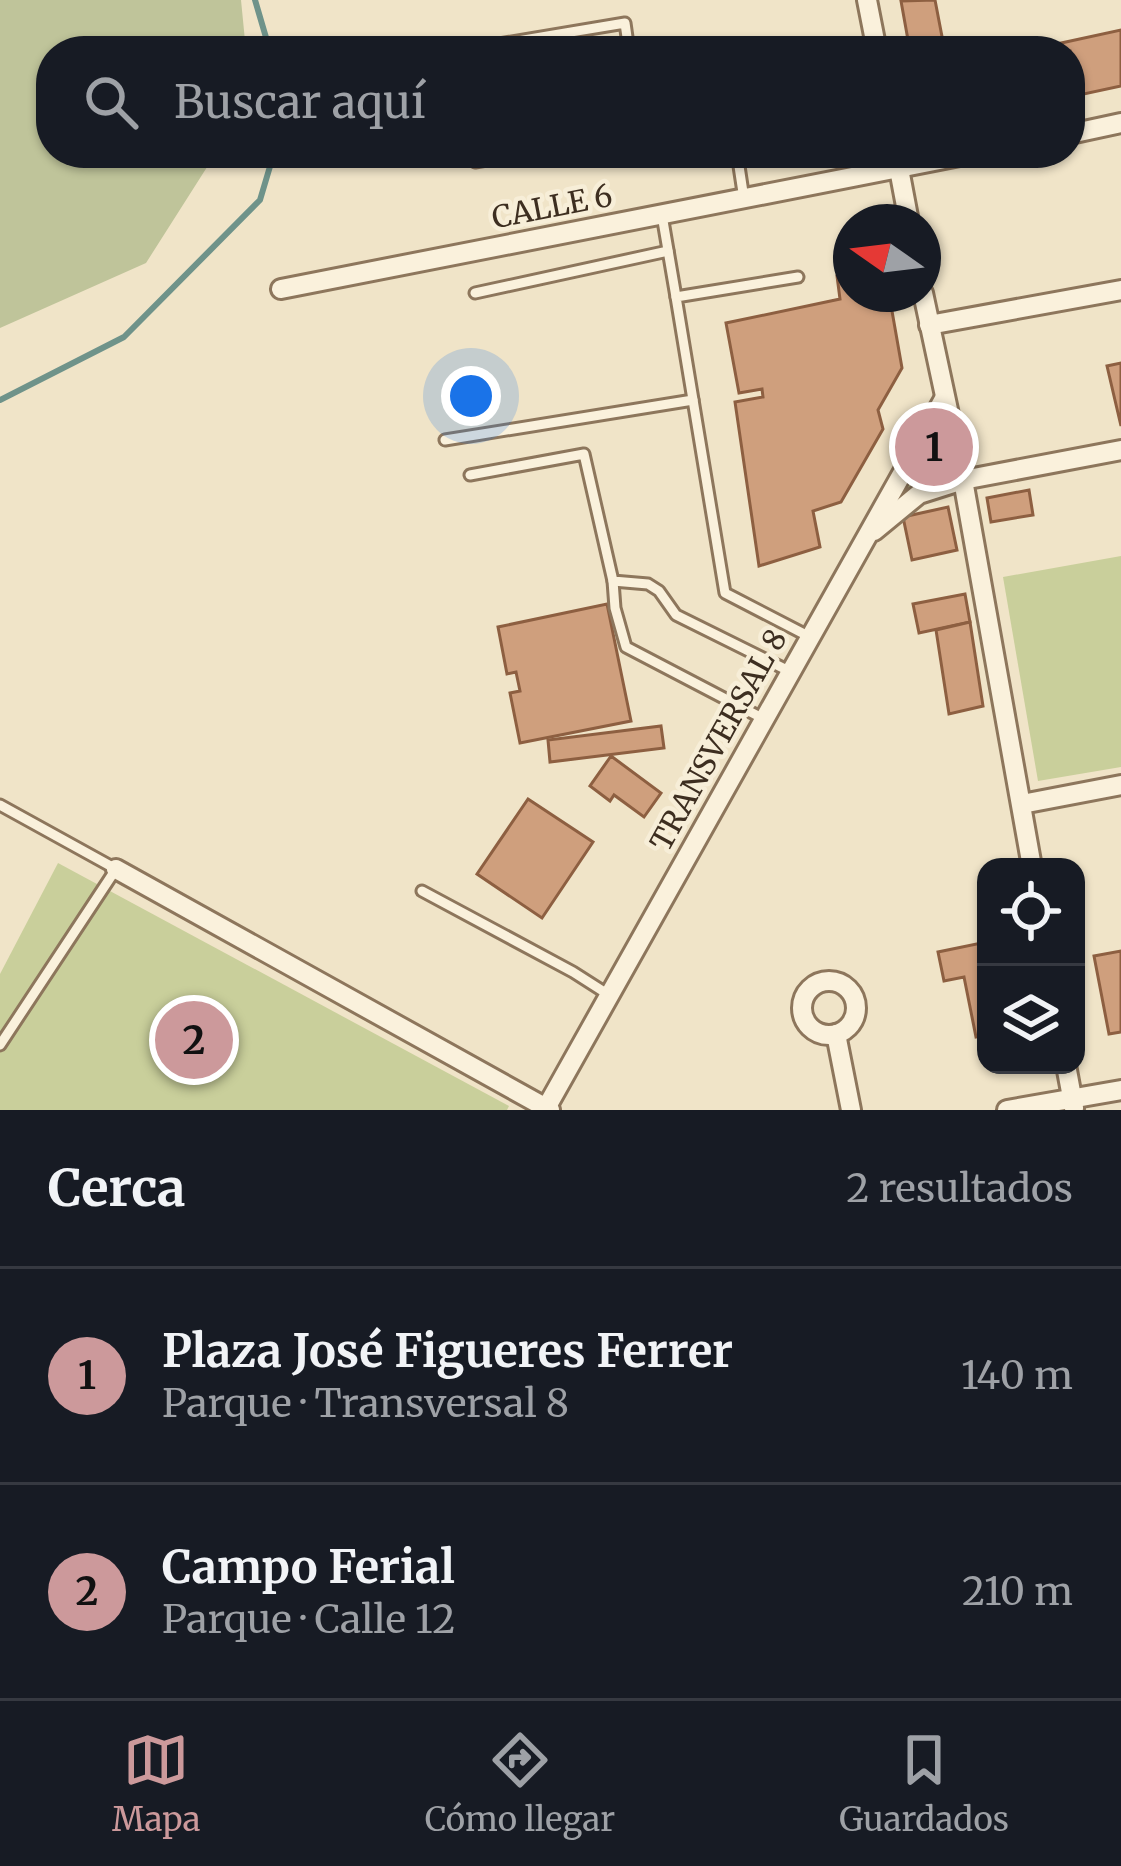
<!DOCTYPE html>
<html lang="es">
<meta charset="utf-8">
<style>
:root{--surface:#171b24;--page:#20242c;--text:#f1f3f6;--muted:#9ea1a6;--line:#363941;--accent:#cc999b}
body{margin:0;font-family:Merriweather,serif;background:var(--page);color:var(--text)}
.controls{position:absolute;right:36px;bottom:36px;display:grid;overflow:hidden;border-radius:24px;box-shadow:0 3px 9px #0004}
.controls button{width:108px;height:108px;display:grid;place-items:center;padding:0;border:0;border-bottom:3px solid var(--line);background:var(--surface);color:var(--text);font:60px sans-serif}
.compass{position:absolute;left:833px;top:204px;width:108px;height:108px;border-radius:50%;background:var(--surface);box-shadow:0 3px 9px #0004;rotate:284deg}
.you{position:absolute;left:471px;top:396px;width:42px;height:42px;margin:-30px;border:9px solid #fff;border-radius:50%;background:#1a73e8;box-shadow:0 0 0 18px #1a73e833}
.badge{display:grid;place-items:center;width:78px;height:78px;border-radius:50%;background:var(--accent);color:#111;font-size:39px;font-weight:700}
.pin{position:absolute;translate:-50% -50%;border:6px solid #fff;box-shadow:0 3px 12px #0006}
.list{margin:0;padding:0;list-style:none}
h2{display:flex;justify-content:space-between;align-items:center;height:156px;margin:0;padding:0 48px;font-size:51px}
h2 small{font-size:39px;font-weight:400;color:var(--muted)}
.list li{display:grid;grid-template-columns:78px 1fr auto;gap:36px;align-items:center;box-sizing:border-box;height:216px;padding:0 48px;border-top:3px solid var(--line)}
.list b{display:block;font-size:45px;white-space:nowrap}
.list p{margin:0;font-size:39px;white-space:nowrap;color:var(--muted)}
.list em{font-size:39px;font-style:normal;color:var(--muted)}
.icon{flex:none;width:66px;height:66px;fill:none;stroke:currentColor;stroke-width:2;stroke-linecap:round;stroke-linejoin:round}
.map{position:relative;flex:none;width:1121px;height:1110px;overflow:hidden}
.search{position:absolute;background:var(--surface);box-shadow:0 3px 9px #0004;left:36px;right:36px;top:36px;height:132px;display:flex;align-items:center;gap:30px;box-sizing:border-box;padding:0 42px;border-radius:48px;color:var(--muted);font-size:45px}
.sheet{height:588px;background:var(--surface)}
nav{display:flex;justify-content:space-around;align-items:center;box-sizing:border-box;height:168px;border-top:3px solid var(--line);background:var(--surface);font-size:33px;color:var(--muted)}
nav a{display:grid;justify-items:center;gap:6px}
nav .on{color:var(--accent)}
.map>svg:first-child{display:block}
</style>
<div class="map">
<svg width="1121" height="1110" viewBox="0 0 1121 1110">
<rect width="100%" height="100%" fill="#f0e4c8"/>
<g fill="#c9cf9b">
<polygon points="938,423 950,470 892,505"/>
<polygon points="1121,556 1121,767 1038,781 1003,577"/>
<polygon points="58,863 509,1106 507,1110 0,1110 0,974"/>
</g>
<polygon fill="#bfc49a" points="0,0 241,0 246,51 51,51 51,153 216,153 146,263 0,328"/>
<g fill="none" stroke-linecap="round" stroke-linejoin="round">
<g stroke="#6f938a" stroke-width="6">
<polyline points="255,0 270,51"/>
<polyline points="0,400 124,337 260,200 274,153"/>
</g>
</g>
<g fill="#cf9f7d" stroke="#8d5f41" stroke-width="3">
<polygon points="935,0 944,47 910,51 901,1"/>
<polygon points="1121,30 1121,86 1070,97 1070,51 1044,51 1043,47"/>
<polygon points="851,273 851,294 889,294 902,368 878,410 883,429 841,502 813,511 820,547 759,566 735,402 763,397 762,389 739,393 726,323 840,299 837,276"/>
<polygon points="1121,363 1121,426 1107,366"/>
<polygon points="1029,490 1033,515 991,522 987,498"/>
<polygon points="948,507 957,550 912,560 903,517"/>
<polygon points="965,594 970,622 919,633 913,604"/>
<polygon points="607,604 631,721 520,743 510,693 520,691 516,672 507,674 498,627"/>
<polygon points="970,622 983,706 949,714 936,630"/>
<polygon points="661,726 664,748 550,762 548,740"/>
<polygon points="611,756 661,793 644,817 614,795 610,801 590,786"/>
<polygon points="528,799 593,842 542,918 477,874"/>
<polygon points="986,942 986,1035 976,1037 964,977 944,981 938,952"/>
<polygon points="1121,951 1121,1032 1109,1034 1094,956"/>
</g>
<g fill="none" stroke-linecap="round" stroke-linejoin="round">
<g stroke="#8d765c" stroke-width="15">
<g id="lane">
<polyline points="457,51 625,23 629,51"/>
<polyline points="474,153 475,162 530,153"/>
<polyline points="737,153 744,199"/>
<polyline points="662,215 676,297"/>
<polyline points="798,277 676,297 725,593 810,637"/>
<polyline points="475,293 668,251"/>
<polyline points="445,440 693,400"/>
<polyline points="470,475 584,454 613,581 648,584 659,591 676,615 791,672"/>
<polyline points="613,581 615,608 626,647 764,719"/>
<polyline points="0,805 116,869 0,1045"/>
<polyline points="422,891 573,972 609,995"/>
</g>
</g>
<g stroke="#8d765c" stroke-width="24">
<g id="street">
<polyline points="867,0 877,51"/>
<polyline points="1070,134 1121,123"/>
<polyline points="896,153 909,222"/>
<polyline points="281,289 975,153"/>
<polyline points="923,293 963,480 1032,867"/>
<polyline points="929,325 1121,290"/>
<polyline points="874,531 919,494 963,480 1121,450"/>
<polyline points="1022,804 1121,785"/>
<polyline points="116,869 550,1110"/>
<circle cx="829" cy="1008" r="27"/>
<polyline points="836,1034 851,1110"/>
<polyline points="1066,1065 1074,1108"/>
<polyline points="545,1110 944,399"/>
<polyline points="1007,1110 1121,1090"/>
</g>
</g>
<use href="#lane" stroke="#faf1dc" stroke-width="9"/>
<use href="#street" stroke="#faf1dc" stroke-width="18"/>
</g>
<g text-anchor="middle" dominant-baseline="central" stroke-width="9" stroke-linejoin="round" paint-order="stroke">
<g font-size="30" fill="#3d2e20" stroke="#f7eed8">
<text transform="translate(552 206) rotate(-11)">CALLE 6</text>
<text transform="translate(718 740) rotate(-61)">TRANSVERSAL 8</text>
</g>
</g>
</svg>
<div class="controls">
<button><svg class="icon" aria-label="locate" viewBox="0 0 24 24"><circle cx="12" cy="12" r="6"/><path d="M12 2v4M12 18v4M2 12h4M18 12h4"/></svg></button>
<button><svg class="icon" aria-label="layers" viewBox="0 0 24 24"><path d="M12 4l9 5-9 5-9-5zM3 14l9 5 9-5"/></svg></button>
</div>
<svg class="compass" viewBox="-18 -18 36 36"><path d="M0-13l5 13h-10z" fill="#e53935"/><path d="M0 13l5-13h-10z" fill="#9ea1a6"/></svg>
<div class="you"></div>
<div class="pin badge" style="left:934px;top:447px">1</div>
<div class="pin badge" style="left:194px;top:1040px">2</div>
<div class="search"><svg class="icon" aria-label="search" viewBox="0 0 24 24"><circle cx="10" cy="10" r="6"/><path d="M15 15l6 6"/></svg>Buscar aquí</div>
</div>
<section class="sheet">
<h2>Cerca<small>2 resultados</small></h2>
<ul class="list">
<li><span class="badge">1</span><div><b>Plaza José Figueres Ferrer</b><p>Parque · Transversal 8</p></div><em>140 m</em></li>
<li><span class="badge">2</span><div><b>Campo Ferial</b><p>Parque · Calle 12</p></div><em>210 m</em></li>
</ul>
</section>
<nav>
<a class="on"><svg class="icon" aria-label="map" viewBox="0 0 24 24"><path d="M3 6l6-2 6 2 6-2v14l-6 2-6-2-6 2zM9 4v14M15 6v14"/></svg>Mapa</a>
<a><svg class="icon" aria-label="directions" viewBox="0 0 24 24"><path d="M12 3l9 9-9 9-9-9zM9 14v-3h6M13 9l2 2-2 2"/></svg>Cómo llegar</a>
<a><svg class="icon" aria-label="saved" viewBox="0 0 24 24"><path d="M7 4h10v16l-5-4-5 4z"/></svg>Guardados</a>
</nav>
